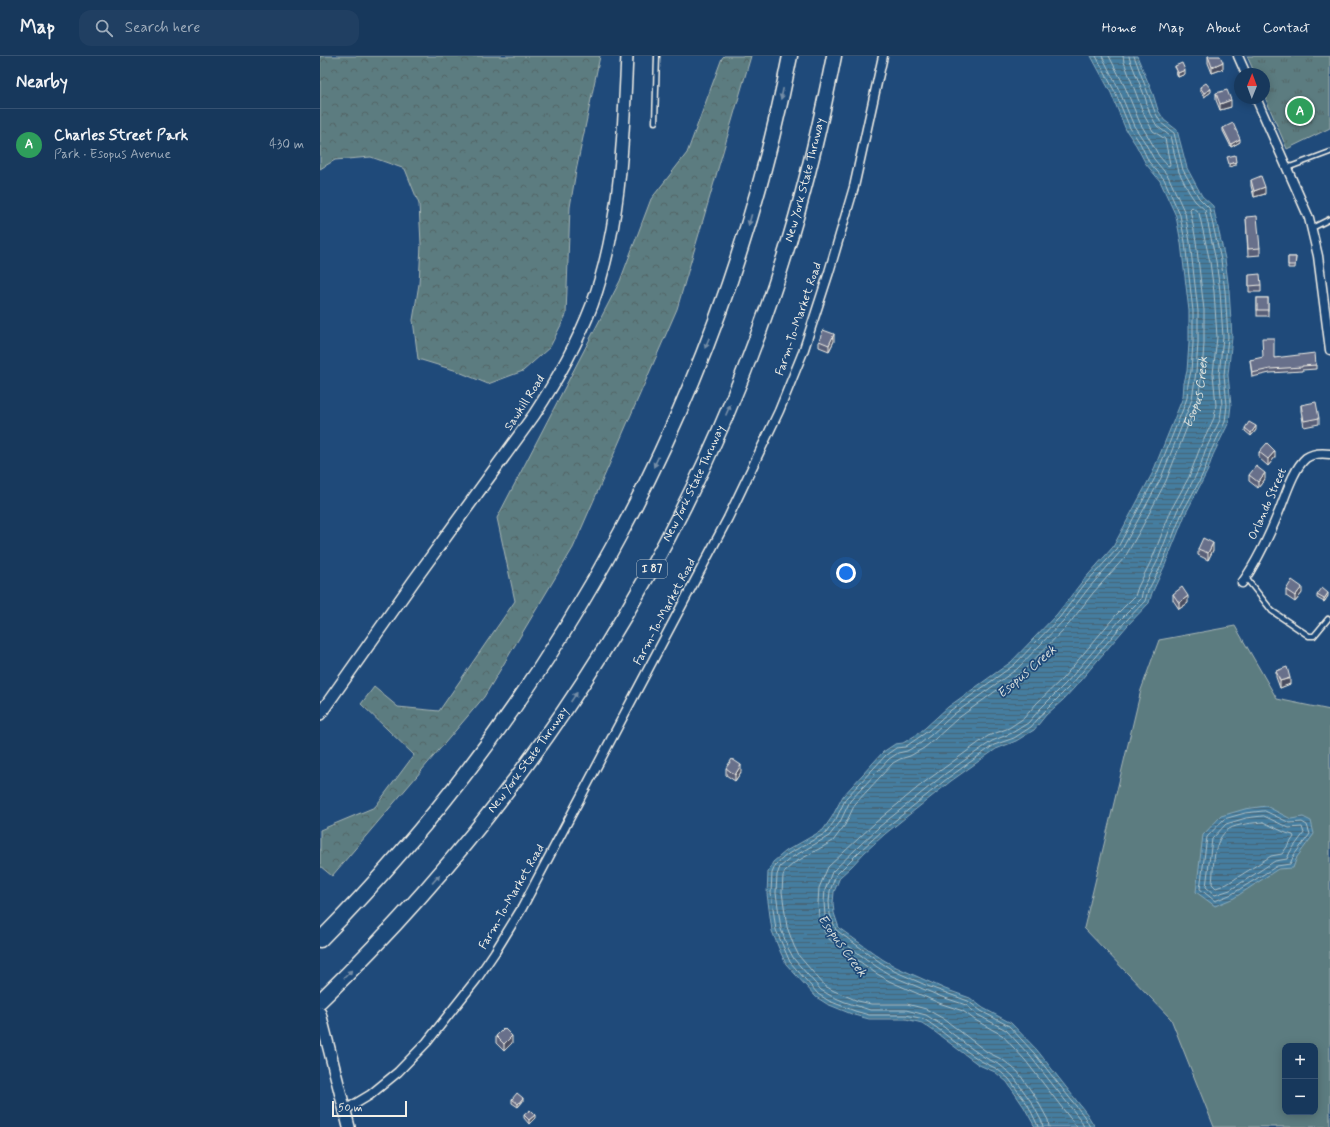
<!DOCTYPE html>
<meta charset="utf-8">
<style>
:root{--surface:#17385c;--page:#203f62;--text:#f1f3f6;--muted:#9eacbb;--line:#365272;--accent:#ff9aa2}
body{margin:0;font-family:Mynerve,sans-serif;background:var(--page);color:var(--text)}
.controls{position:absolute;right:12px;bottom:12px;display:grid;overflow:hidden;border-radius:8px;box-shadow:0 2px 10px #0003}
.controls button{width:36px;height:36px;display:grid;place-items:center;padding:0;border:0;border-bottom:1px solid var(--line);background:var(--surface);color:var(--text);font:20px sans-serif}
.compass{position:absolute;left:914px;top:12px;width:36px;height:36px;border-radius:50%;background:var(--surface);box-shadow:0 2px 10px #0003;rotate:1deg}
.scale{position:absolute;left:12px;bottom:10px;width:75px;box-sizing:border-box;padding-left:4px;border:2px solid #f4f1e8;border-top:0;font-size:11px;line-height:14px;white-space:nowrap;color:#f4f1e8;-webkit-text-stroke:3px #1f4a7a;paint-order:stroke}
.you{position:absolute;left:526px;top:517px;width:14px;height:14px;margin:-10px;border:3px solid #fff;border-radius:50%;background:#1a73e8;box-shadow:0 0 0 6px #1a73e833}
.badge{display:grid;place-items:center;width:26px;height:26px;border-radius:50%;background:var(--accent);color:#fff;font-size:13px;font-weight:700}
.pin{position:absolute;translate:-50% -50%;border:2px solid #fff;box-shadow:0 1px 4px #0006}
.list{margin:0;padding:0;list-style:none}
h2{display:flex;justify-content:space-between;align-items:center;height:52px;margin:0;padding:0 16px;font-size:17px}
h2 small{font-size:13px;font-weight:400;color:var(--muted)}
.list li{display:grid;grid-template-columns:26px 1fr auto;gap:12px;align-items:center;box-sizing:border-box;height:72px;padding:0 16px;border-top:1px solid var(--line)}
.list b{display:block;font-size:15px;white-space:nowrap}
.list p{margin:0;font-size:13px;white-space:nowrap;color:var(--muted)}
.list em{font-size:13px;font-style:normal;color:var(--muted)}
.icon{flex:none;width:22px;height:22px;fill:none;stroke:currentColor;stroke-width:2;stroke-linecap:round;stroke-linejoin:round}
.map{position:relative;flex:none;width:1010px;height:1071px;overflow:hidden}
header{display:flex;align-items:center;gap:24px;box-sizing:border-box;height:56px;padding:0 20px;background:var(--surface);border-bottom:1px solid var(--line)}
header strong{font-size:19px}
nav{display:flex;gap:22px;margin-inline-start:auto;font-size:14px}
.search{width:280px;height:36px;background:var(--page);display:flex;align-items:center;gap:10px;box-sizing:border-box;padding:0 14px;border-radius:12px;color:var(--muted);font-size:15px}
main{display:flex}
aside{flex:1;background:var(--surface)}
.map>svg:first-child{display:block}
</style>
<header>
<strong>Map</strong>
<div class="search"><svg class="icon" aria-label="search" viewBox="0 0 24 24"><circle cx="10" cy="10" r="6"/><path d="M15 15l6 6"/></svg>Search here</div>
<nav><a>Home</a><a>Map</a><a>About</a><a>Contact</a></nav>
</header>
<main>
<aside>
<h2>Nearby<small></small></h2>
<ul class="list">
<li><span class="badge" style="background:#2e9e5b">A</span><div><b>Charles Street Park</b><p>Park · Esopus Avenue</p></div><em>430 m</em></li>
</ul>
</aside>
<div class="map">
<svg width="1010" height="1071" viewBox="0 0 1010 1071">
<defs>
<pattern id="forest-crowns" width="20" height="18" patternUnits="userSpaceOnUse"><rect width="20" height="18" fill="#5c7c80"/><path d="M2 6a3 3 0 1 1 6 0M12 15a3 3 0 1 1 6 0" fill="none" stroke="#536566"/></pattern>
<pattern id="park-tufts" width="24" height="20" patternUnits="userSpaceOnUse"><rect width="24" height="20" fill="#5c7c80"/><path d="M3 7l-1-3M5 7V3M7 7l1-3M15 17l-1-3M17 17v-4M19 17l1-3" fill="none" stroke="#536566"/></pattern>
<pattern id="water-rules" width="6" height="5" patternUnits="userSpaceOnUse"><rect width="6" height="5" fill="#447d9f"/><path d="M0 2.5h6" fill="none" stroke="#466577"/></pattern>
</defs>
<rect width="100%" height="100%" fill="#1f4a7a"/>
<filter id="ink" filterUnits="userSpaceOnUse"><feTurbulence type="fractalNoise" baseFrequency=".025" numOctaves="2"/><feDisplacementMap in="SourceGraphic" scale="8" xChannelSelector="R" yChannelSelector="G"/><feConvolveMatrix kernelMatrix="1 2 1 2 8 2 1 2 1" color-interpolation-filters="sRGB"/></filter>
<g filter="url(#ink)">
<path fill="#5c7c80" stroke="#a8b6b4" fill-rule="evenodd" d="M915 570 957 643 1010 654V1071H894L851 963 764 872 821 634 839 584ZM965 990H995V1056H965Z"/>
<g fill="url(#forest-crowns)" stroke="#a8b6b4">
<polygon points="0,0 280,0 256,115 250,151 246,259 230,291 203,315 168,328 134,314 98,303 93,264 99,228 101,188 99,148 85,113 51,101 15,104 0,113"/>
<polygon points="404,0 431,0 357,253 253,492 164,641 12,820 0,810 0,774 55,751 94,699 41,648 54,631 78,651 119,655 195,545 177,462 300,225 331,143 367,97 402,2"/>
</g>
<polygon fill="url(#park-tufts)" stroke="#a8b6b4" points="927,0 1010,0 1010,72 967,93 944,39 944,18 935,18"/>
<g fill="url(#water-rules)" stroke="#8aabbc">
<polygon points="771,0 817,0 833,38 838,54 844,64 857,74 867,112 882,140 893,150 905,203 909,234 912,281 908,319 911,349 909,366 893,399 888,414 865,459 845,509 832,537 829,547 807,570 754,632 743,644 726,659 714,674 696,685 676,693 631,725 565,778 544,797 532,810 520,821 514,836 513,847 514,857 519,872 562,903 576,911 625,933 650,942 663,952 691,967 717,994 767,1058 775,1071 715,1071 704,1051 687,1026 675,1016 659,1009 615,976 602,967 586,963 549,963 534,959 507,948 496,941 466,908 460,895 452,875 447,838 448,816 453,806 466,795 503,774 512,761 523,740 563,696 575,688 583,687 596,679 605,672 628,651 691,606 737,558 761,527 793,491 832,418 859,351 863,341 864,327 867,315 869,287 869,255 861,187 856,160 840,125 826,108 816,89 806,74 791,37"/>
<polygon points="946,750 971,763 983,761 991,765 994,778 977,801 973,812 958,813 914,842 895,850 876,836 883,779 901,760 925,753"/>
</g>
<g fill="none" stroke-linecap="round" stroke-linejoin="round">
<g stroke="#aec3cb" stroke-width="1">
<polyline points="789,0 805,31 820,67 829,82 839,100 847,109 849,110 850,108 845,83 833,75 825,61 804,6 803,0"/>
<polygon points="945,755 970,767 982,766 987,769 990,778 974,799 970,808 957,810 912,838 895,845 880,833 887,781 904,763 925,757"/>
<polygon points="944,760 969,772 982,771 984,777 970,796 967,803 955,805 910,834 895,839 886,831 892,783 906,768 926,762"/>
<path d="M943 766 966 777 973 779 974 781 962 798 951 800 907 828 896 832 892 828C894 810 892 784 909 773 917 768 934 767 943 766Z"/>
<polyline points="718,1071 717,1068 708,1049 689,1023 677,1013 661,1005 645,994 617,972 604,963 586,959 549,959 535,955 509,945 498,938 470,906 456,874 451,837 452,817 456,808 468,798 506,777 516,763 526,742 566,699 576,692 585,691 598,682 608,675 631,654 694,609 740,561 764,529 797,493 836,420 863,353 867,342 868,328 871,315 873,287 873,255 865,186 860,159 844,123 829,106 820,87 810,72 795,36 776,0"/>
<polyline points="723,1071 722,1066 712,1047 693,1020 680,1009 664,1001 648,990 620,968 606,959 586,954 550,954 525,946 511,940 501,934 474,903 468,892 461,873 456,837 457,819 460,811 471,802 509,780 520,766 530,745 569,703 578,697 587,695 601,687 611,679 634,658 697,613 744,564 768,533 801,495 841,422 868,354 872,343 876,316 878,287 878,255 870,186 865,157 848,120 834,103 824,85 814,70 799,34 782,0"/>
<path id="s1" d="M729 1071 728 1064 716 1042 698 1016 683 1004 667 996 624 963 606 953 587 948H551L538 945 514 935 505 930 498 922 479 900 474 890 467 871 462 836 463 820 465 815 474 807 513 785 525 769 535 748 573 707 580 703 590 700 604 692 615 683 637 663 702 616 749 568 773 537 805 501 821 473 846 425 878 343 882 317 884 288V254L876 185 870 153 872 151 879 157 890 206 894 236 897 281 893 318 896 349 894 362 880 392 869 421 852 452 832 503 818 531 815 540 796 559 743 622 716 648 704 662 689 672 668 680 602 728 555 767 508 811 499 832 498 847 499 861 505 877 509 883 554 916 569 925 619 947 643 955 655 964 682 979 705 1004 757 1071"/>
<polyline points="764,1071 760,1063 710,1000 686,974 658,959 646,949 622,941 572,920 557,911 512,878 505,860 504,846 505,834 512,816 538,791 559,771 625,718 672,685 692,677 708,667 720,653 747,626 800,564 821,543 823,533 837,506 857,455 874,423 880,411 885,395 900,364 902,349 899,319 903,281 900,235 896,205 885,154 875,145 869,136 859,116 850,80 837,70 830,58 825,41 810,4 809,0"/>
<polyline points="770,1071 764,1060 714,997 689,970 661,955 648,945 610,931 574,915 560,906 516,874 510,858 509,846 510,835 516,819 541,794 562,775 628,722 674,689 694,682 711,671 724,656 751,629 804,567 825,545 828,535 842,508 862,457 879,426 885,413 890,397 905,366 907,349 904,319 908,281 905,235 901,204 889,152 879,142 863,114 854,77 841,67 835,56 814,0"/>
</g>
<g stroke="#f4f1e8" stroke-width="7">
<g id="lane">
<polyline points="335,66 337,0"/>
<polyline points="967,112 1010,96"/>
<polyline points="992,172 1010,163"/>
<polyline points="926,522 952,555 989,580 994,580 1008,563"/>
</g>
</g>
<g stroke="#f4f1e8" stroke-width="11">
<g id="street">
<polyline points="918,0 926,18"/>
<polyline points="936,42 989,162 998,200 1010,294"/>
<path d="M922 527C937 506 950 478 960 453 966 438 974 412 986 402 993 397 1003 397 1010 398"/>
<polyline points="25,1054 50,1039 78,1016 107,986 156,924 175,896 202,852 408,462 459,355 483,296 509,216 534,131 563,0"/>
</g>
</g>
<g stroke="#f4f1e8" stroke-width="14">
<g id="secondary">
<path d="M0 658 93 526 214 359C237 324 257 288 272 249 301 169 303 84 307 0"/>
<polyline points="0,957 29,1071"/>
</g>
</g>
<g stroke="#f4f1e8" stroke-width="17">
<g id="highway">
<path d="M0 884C241 640 404 337 470 0"/>
<path id="s2" d="M0 945C217 735 384 472 470 182 488 122 502 61 514 0"/>
</g>
</g>
<use href="#lane" stroke="#1f4a7a" stroke-width="4"/>
<use href="#street" stroke="#1f4a7a" stroke-width="8"/>
<use href="#secondary" stroke="#1f4a7a" stroke-width="11"/>
<use href="#highway" stroke="#1f4a7a" stroke-width="14"/>
</g>
<g fill="#595f78" stroke="#f4f1e8">
<polygon points="888,0 903,13 892,17 888,7"/>
<polygon points="855,10 865,18 858,21 855,13"/>
<polygon points="880,31 891,36 884,41 880,34"/>
<polygon points="896,37 911,51 900,54 896,44"/>
<polygon points="903,72 920,86 911,91 903,75"/>
<polygon points="931,124 945,138 934,141 931,130"/>
<polygon points="926,161 940,192 940,199 928,200"/>
<polygon points="968,201 976,201 975,212 968,212"/>
<polygon points="929,219 941,229 941,236 929,236"/>
<rect x="937" y="242" width="11" height="18"/>
<polygon points="499,285 514,285 509,295 499,291"/>
<polygon points="954,302 996,309 996,313 982,314 982,315 950,317 932,321 930,304"/>
<polygon points="981,349 999,362 999,368 984,371 981,355"/>
<polygon points="925,372 936,374 931,380 925,375"/>
<polygon points="939,396 955,401 948,410 939,402"/>
<polygon points="929,419 945,423 938,432 929,425"/>
<polygon points="878,493 893,494 888,504 878,499"/>
<polygon points="966,534 982,537 975,546 966,540"/>
<polygon points="853,538 868,547 859,553 853,544"/>
<polygon points="997,539 1008,540 1004,546 997,542"/>
<polygon points="956,615 970,628 960,632 956,621"/>
<polygon points="406,712 421,716 415,725 406,719"/>
<polygon points="176,980 192,987 184,995 176,987"/>
<polygon points="192,1043 203,1045 198,1051 192,1047"/>
<polygon points="204,1059 215,1062 209,1068 204,1062"/>
</g>
<g fill="#484e61" stroke="#f4f1e8">
<polygon points="903,6 903,13 892,17 892,11"/>
<polygon points="865,14 865,18 858,21 858,17"/>
<polygon points="891,33 891,36 884,41 884,37"/>
<polygon points="911,44 911,51 900,54 900,48"/>
<polygon points="920,83 920,86 911,91 911,88"/>
<polygon points="916,106 916,109 909,111 909,108"/>
<polygon points="945,131 945,138 934,141 934,135"/>
<polygon points="514,278 514,285 509,295 509,289"/>
<polygon points="936,370 936,374 931,380 931,377"/>
<polygon points="955,395 955,401 948,410 948,403"/>
<polygon points="945,417 945,423 938,432 938,426"/>
<polygon points="893,487 893,494 888,504 888,497"/>
<polygon points="982,531 982,537 975,546 975,540"/>
<polygon points="1008,537 1008,540 1004,546 1004,543"/>
<polygon points="868,540 868,547 859,553 859,547"/>
<polygon points="970,622 970,628 960,632 960,625"/>
<polygon points="421,709 421,716 415,725 415,719"/>
<polygon points="192,980 192,987 184,995 184,988"/>
<polygon points="203,1042 203,1045 198,1051 198,1048"/>
<polygon points="215,1059 215,1062 209,1068 209,1064"/>
</g>
<g fill="#676f8b" stroke="#f4f1e8">
<polygon points="888,0 900,0 903,6 892,11"/>
<polygon points="862,7 865,14 858,17 855,10"/>
<polygon points="886,27 891,33 884,37 880,31"/>
<polygon points="907,34 911,44 900,48 896,37"/>
<polygon points="913,67 920,83 911,88 903,72"/>
<polygon points="915,99 916,106 909,108 907,101"/>
<polygon points="941,120 945,131 934,135 931,124"/>
<polygon points="937,160 940,192 928,193 926,161"/>
<polygon points="968,201 976,201 975,209 968,209"/>
<polygon points="940,218 941,229 929,230 929,219"/>
<rect x="937" y="242" width="11" height="12"/>
<polygon points="503,274 514,278 509,289 499,285"/>
<polygon points="942,282 954,282 954,302 995,297 996,309 982,310 982,311 950,313 932,317 930,304 943,301"/>
<polygon points="996,346 999,362 984,365 981,349"/>
<polygon points="929,366 936,370 931,377 925,372"/>
<polygon points="947,387 955,395 948,403 939,396"/>
<polygon points="936,410 945,417 938,426 929,419"/>
<polygon points="883,482 893,487 888,497 878,493"/>
<polygon points="972,524 982,531 975,540 966,534"/>
<polygon points="862,531 868,540 859,547 853,538"/>
<polygon points="1002,532 1008,537 1004,543 997,539"/>
<polygon points="967,611 970,622 960,625 956,615"/>
<polygon points="412,703 421,709 415,719 406,712"/>
<polygon points="184,972 192,980 184,988 176,980"/>
<polygon points="197,1037 203,1042 198,1048 192,1043"/>
<polygon points="210,1054 215,1059 209,1064 204,1059"/>
</g>
<defs><path id="oneway-solid" d="M-6-.8H1V-3.2L6.5 0L1 3.2V.8H-6Z"/></defs>
<g fill="#748da6">
<use href="#oneway-solid" transform="translate(462 38) rotate(102)"/>
<use href="#oneway-solid" transform="translate(430 164) rotate(106)"/>
<use href="#oneway-solid" transform="translate(387 287) rotate(112)"/>
<use href="#oneway-solid" transform="translate(408 354) rotate(-67)"/>
<use href="#oneway-solid" transform="translate(336 406) rotate(115)"/>
<use href="#oneway-solid" transform="translate(254 641) rotate(-56)"/>
<use href="#oneway-solid" transform="translate(116 823) rotate(-49)"/>
<use href="#oneway-solid" transform="translate(28 918) rotate(-45)"/>
</g>
</g>
<g text-anchor="middle" dominant-baseline="central" stroke-width="3.5" stroke-linejoin="round" paint-order="stroke">
<rect fill="#1f4a7a" stroke="#b4bfc7" stroke-width="1" x="317" y="504" width="30" height="18" rx="3"/>
<g font-size="11" font-weight="bold" fill="#f4f1e8">
<text x="332" y="513">I 87</text>
</g>
<g font-size="12" fill="#f4f1e8" stroke="#1f4a7a">
<text stroke="none"><textPath href="#s2" startOffset="966">New York State Thruway</textPath></text>
<text transform="translate(479 263) rotate(-71)">Farm-To-Market Road</text>
<text transform="translate(205 347) rotate(-57)">Sawkill Road</text>
<text stroke="none"><textPath href="#s2" startOffset="642">New York State Thruway</textPath></text>
<text transform="translate(948 448) rotate(-66)">Orlando Street</text>
<text transform="translate(345 556) rotate(-62)">Farm-To-Market Road</text>
<text stroke="none"><textPath href="#s2" startOffset="319">New York State Thruway</textPath></text>
<text transform="translate(192 841) rotate(-60)">Farm-To-Market Road</text>
</g>
<g font-size="13" font-style="italic" fill="#dae0dd" stroke="#1f4a7a">
<text stroke="none"><textPath href="#s1" startOffset="1059">Esopus Creek</textPath></text>
<text transform="translate(707 616) rotate(-41)">Esopus Creek</text>
<text transform="translate(522 890) rotate(54)">Esopus Creek</text>
</g>
</g>
</svg>
<div class="controls">
<button>+</button>
<button>−</button>
</div>
<svg class="compass" viewBox="-18 -18 36 36"><path d="M0-13l5 13h-10z" fill="#e53935"/><path d="M0 13l5-13h-10z" fill="#9eacbb"/></svg>
<div class="scale">50 m</div>
<div class="you"></div>
<div class="pin badge" style="left:980px;top:55px;background:#2e9e5b">A</div>
</div>
</main>
